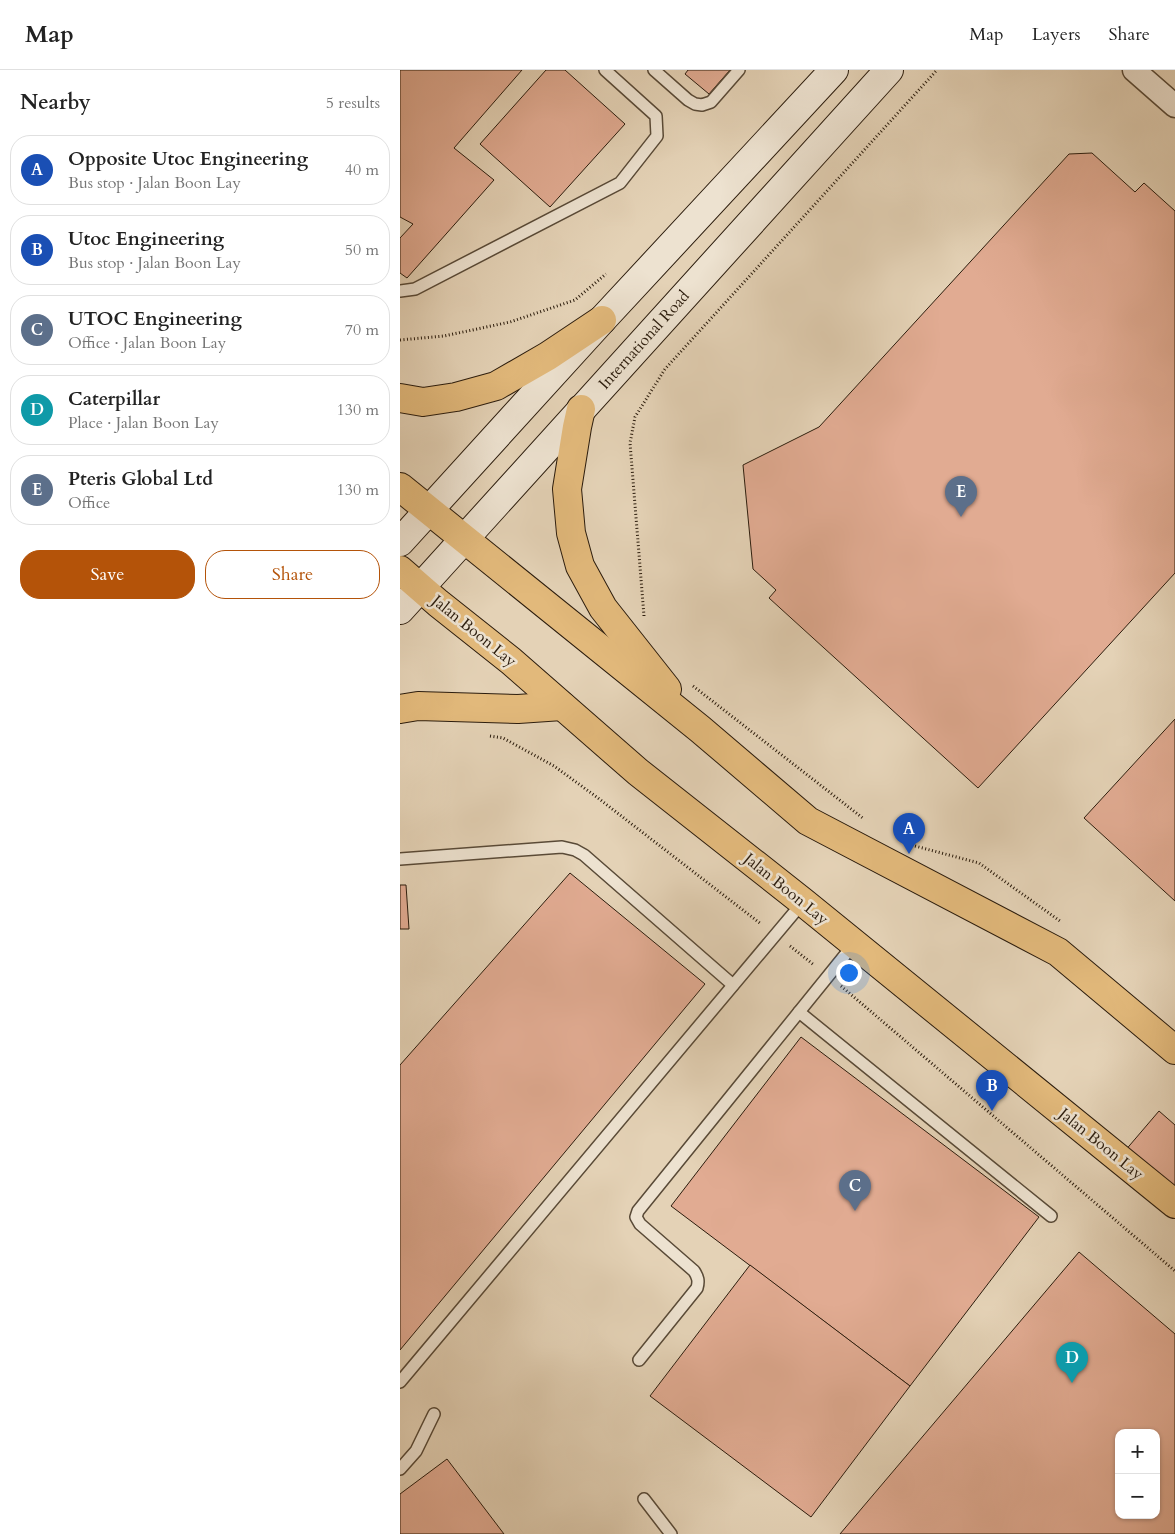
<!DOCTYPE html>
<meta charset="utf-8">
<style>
:root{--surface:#fff;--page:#f2f2f2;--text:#222;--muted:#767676;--line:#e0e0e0;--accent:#b45309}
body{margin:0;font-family:Cardo,serif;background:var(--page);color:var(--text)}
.controls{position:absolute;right:15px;bottom:15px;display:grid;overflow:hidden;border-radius:10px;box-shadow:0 1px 4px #0004}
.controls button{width:45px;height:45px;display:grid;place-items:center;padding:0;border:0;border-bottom:1px solid var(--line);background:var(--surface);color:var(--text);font:25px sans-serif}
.you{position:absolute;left:448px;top:902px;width:18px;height:18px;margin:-12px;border:4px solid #fff;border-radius:50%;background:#1a73e8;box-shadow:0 0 0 8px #1a73e833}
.badge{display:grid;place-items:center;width:32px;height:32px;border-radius:50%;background:var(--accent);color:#fff;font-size:16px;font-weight:700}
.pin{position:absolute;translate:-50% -41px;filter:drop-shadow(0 1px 2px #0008)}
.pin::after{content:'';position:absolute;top:26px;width:18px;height:15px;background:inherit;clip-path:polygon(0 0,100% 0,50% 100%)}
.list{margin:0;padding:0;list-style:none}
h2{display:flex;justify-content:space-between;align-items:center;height:65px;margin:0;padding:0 20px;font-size:21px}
h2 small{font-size:16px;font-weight:400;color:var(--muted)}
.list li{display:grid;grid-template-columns:32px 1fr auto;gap:15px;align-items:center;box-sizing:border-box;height:70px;margin:0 10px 10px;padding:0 10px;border:1px solid var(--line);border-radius:20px}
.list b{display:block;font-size:19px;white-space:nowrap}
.list p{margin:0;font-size:16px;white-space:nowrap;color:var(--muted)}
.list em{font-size:16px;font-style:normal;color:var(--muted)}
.actions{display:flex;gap:10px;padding:15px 20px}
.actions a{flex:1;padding:11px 0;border:1px solid var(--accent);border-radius:20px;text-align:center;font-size:18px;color:var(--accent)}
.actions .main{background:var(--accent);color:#fff}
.map{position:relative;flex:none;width:775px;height:1464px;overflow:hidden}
header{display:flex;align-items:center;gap:30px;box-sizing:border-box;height:70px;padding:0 25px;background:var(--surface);border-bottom:1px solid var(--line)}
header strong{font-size:24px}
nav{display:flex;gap:28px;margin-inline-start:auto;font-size:18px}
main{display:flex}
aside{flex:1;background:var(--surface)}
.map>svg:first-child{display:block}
</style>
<header>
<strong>Map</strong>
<nav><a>Map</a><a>Layers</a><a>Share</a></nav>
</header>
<main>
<aside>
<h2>Nearby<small>5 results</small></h2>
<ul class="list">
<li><span class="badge" style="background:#1a4fb4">A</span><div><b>Opposite Utoc Engineering</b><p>Bus stop · Jalan Boon Lay</p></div><em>40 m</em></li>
<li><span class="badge" style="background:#1a4fb4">B</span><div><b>Utoc Engineering</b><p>Bus stop · Jalan Boon Lay</p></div><em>50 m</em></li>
<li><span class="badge" style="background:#5c6f8a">C</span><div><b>UTOC Engineering</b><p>Office · Jalan Boon Lay</p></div><em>70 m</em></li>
<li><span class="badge" style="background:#0f9aa8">D</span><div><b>Caterpillar</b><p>Place · Jalan Boon Lay</p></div><em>130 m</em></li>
<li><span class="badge" style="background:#5c6f8a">E</span><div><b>Pteris Global Ltd</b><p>Office</p></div><em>130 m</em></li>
</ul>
<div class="actions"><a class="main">Save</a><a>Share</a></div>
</aside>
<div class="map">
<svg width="775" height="1464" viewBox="0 0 775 1464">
<rect width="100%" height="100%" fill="#e4d2b6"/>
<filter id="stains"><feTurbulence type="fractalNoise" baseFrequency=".004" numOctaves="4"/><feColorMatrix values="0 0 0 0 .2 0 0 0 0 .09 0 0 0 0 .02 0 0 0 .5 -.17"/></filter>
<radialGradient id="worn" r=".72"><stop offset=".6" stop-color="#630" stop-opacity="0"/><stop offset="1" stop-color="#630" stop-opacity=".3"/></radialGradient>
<g fill="#e1ab92" stroke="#2b1c0d" fill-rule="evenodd">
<polygon points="0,0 122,0 54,78 94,110 7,208 0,203 0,168 13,154 0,147"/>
<polygon points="146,0 165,0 225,54 150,137 80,74"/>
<polygon points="288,0 330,0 309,24 285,4"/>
<polygon points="692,83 735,122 744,113 775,141 775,503 578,718 369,528 376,520 353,499 343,395 419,357 669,84"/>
<polygon points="775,649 775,831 684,748"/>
<polygon points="170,803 305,914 0,1280 0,995"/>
<polygon points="0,815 6,815 9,859 0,859"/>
<polygon points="401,967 639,1147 510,1316 271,1136"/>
<polygon points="759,1041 775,1055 775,1138 718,1089"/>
<path d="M679 1182 775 1264V1464H440ZM719 1363H756V1445H719Z"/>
<polygon points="350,1195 510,1316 411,1447 250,1326"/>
<polygon points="47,1389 104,1464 0,1464 0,1424"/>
</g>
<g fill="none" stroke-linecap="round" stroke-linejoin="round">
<g stroke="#594a37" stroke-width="14">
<g id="lane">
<polyline points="254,0 288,30 295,34 302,35 311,32 339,0"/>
<polyline points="0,221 15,219 220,113 257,66 256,46 205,0"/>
<polyline points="0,789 162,777 175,780 184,785 333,915"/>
<polyline points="399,942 651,1146"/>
<path d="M239 1290 297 1218C299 1211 298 1207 294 1201L240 1154 236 1147 238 1141 454 874"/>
<polyline points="0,1312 403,832"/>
<polyline points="0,1399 16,1381 34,1344"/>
<polyline points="244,1429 271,1464"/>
</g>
</g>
<g stroke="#594a37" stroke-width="25">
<polyline id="street" points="734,0 775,36"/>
</g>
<g stroke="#2b1c0d" stroke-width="30">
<g id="secondary">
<polyline points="0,472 202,250 434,0"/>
<polyline points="0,540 489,0"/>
</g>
</g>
<g stroke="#2b1c0d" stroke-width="30">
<g id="primary">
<polyline points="0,328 23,332 56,327 96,316 148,286 202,250"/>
<polyline points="181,339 177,357 167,419 171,463 180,496 203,538 267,619"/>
<polyline points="0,417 300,659 408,751 658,882 775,980"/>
<polyline points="0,500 38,533 111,591 238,702 403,832 775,1134"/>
<polyline points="0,639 18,636 118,639 162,636"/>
</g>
</g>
<g stroke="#2b1c0d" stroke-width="3" stroke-dasharray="1 2.5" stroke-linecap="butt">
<polyline points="0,270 44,266 110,252 175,230 206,204"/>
<polyline points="244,546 230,373 235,347 265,299 537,0"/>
<polyline points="293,616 464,749"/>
<polyline points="90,666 103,668 154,696 198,728 361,854"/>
<polyline points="515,776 579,793 660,851"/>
<polyline points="390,876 414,895"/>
<polyline points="441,916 775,1201"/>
</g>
<use href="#lane" stroke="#ede2d0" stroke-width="11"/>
<use href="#street" stroke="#ede2d0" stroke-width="22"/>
<use href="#secondary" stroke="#ede2d0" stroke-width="28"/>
<use href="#primary" stroke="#e2b97b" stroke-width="28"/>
</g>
<g text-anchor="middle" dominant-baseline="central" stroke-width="5" stroke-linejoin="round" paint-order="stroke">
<g font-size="16" fill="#2b1c0d" stroke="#ede2d0">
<text transform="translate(244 270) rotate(-48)">International Road</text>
<text transform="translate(74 561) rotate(39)">Jalan Boon Lay</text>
<text transform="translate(386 819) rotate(39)">Jalan Boon Lay</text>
<text transform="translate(701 1074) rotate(39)">Jalan Boon Lay</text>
</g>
</g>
<rect width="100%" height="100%" filter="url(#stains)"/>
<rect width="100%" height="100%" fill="url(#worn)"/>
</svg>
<div class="controls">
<button>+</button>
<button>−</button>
</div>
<div class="you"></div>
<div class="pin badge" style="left:509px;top:784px;background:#1a4fb4">A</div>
<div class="pin badge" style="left:592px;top:1041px;background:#1a4fb4">B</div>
<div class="pin badge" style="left:455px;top:1141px;background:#5c6f8a">C</div>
<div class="pin badge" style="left:672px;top:1313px;background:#0f9aa8">D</div>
<div class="pin badge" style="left:561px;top:447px;background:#5c6f8a">E</div>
</div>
</main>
